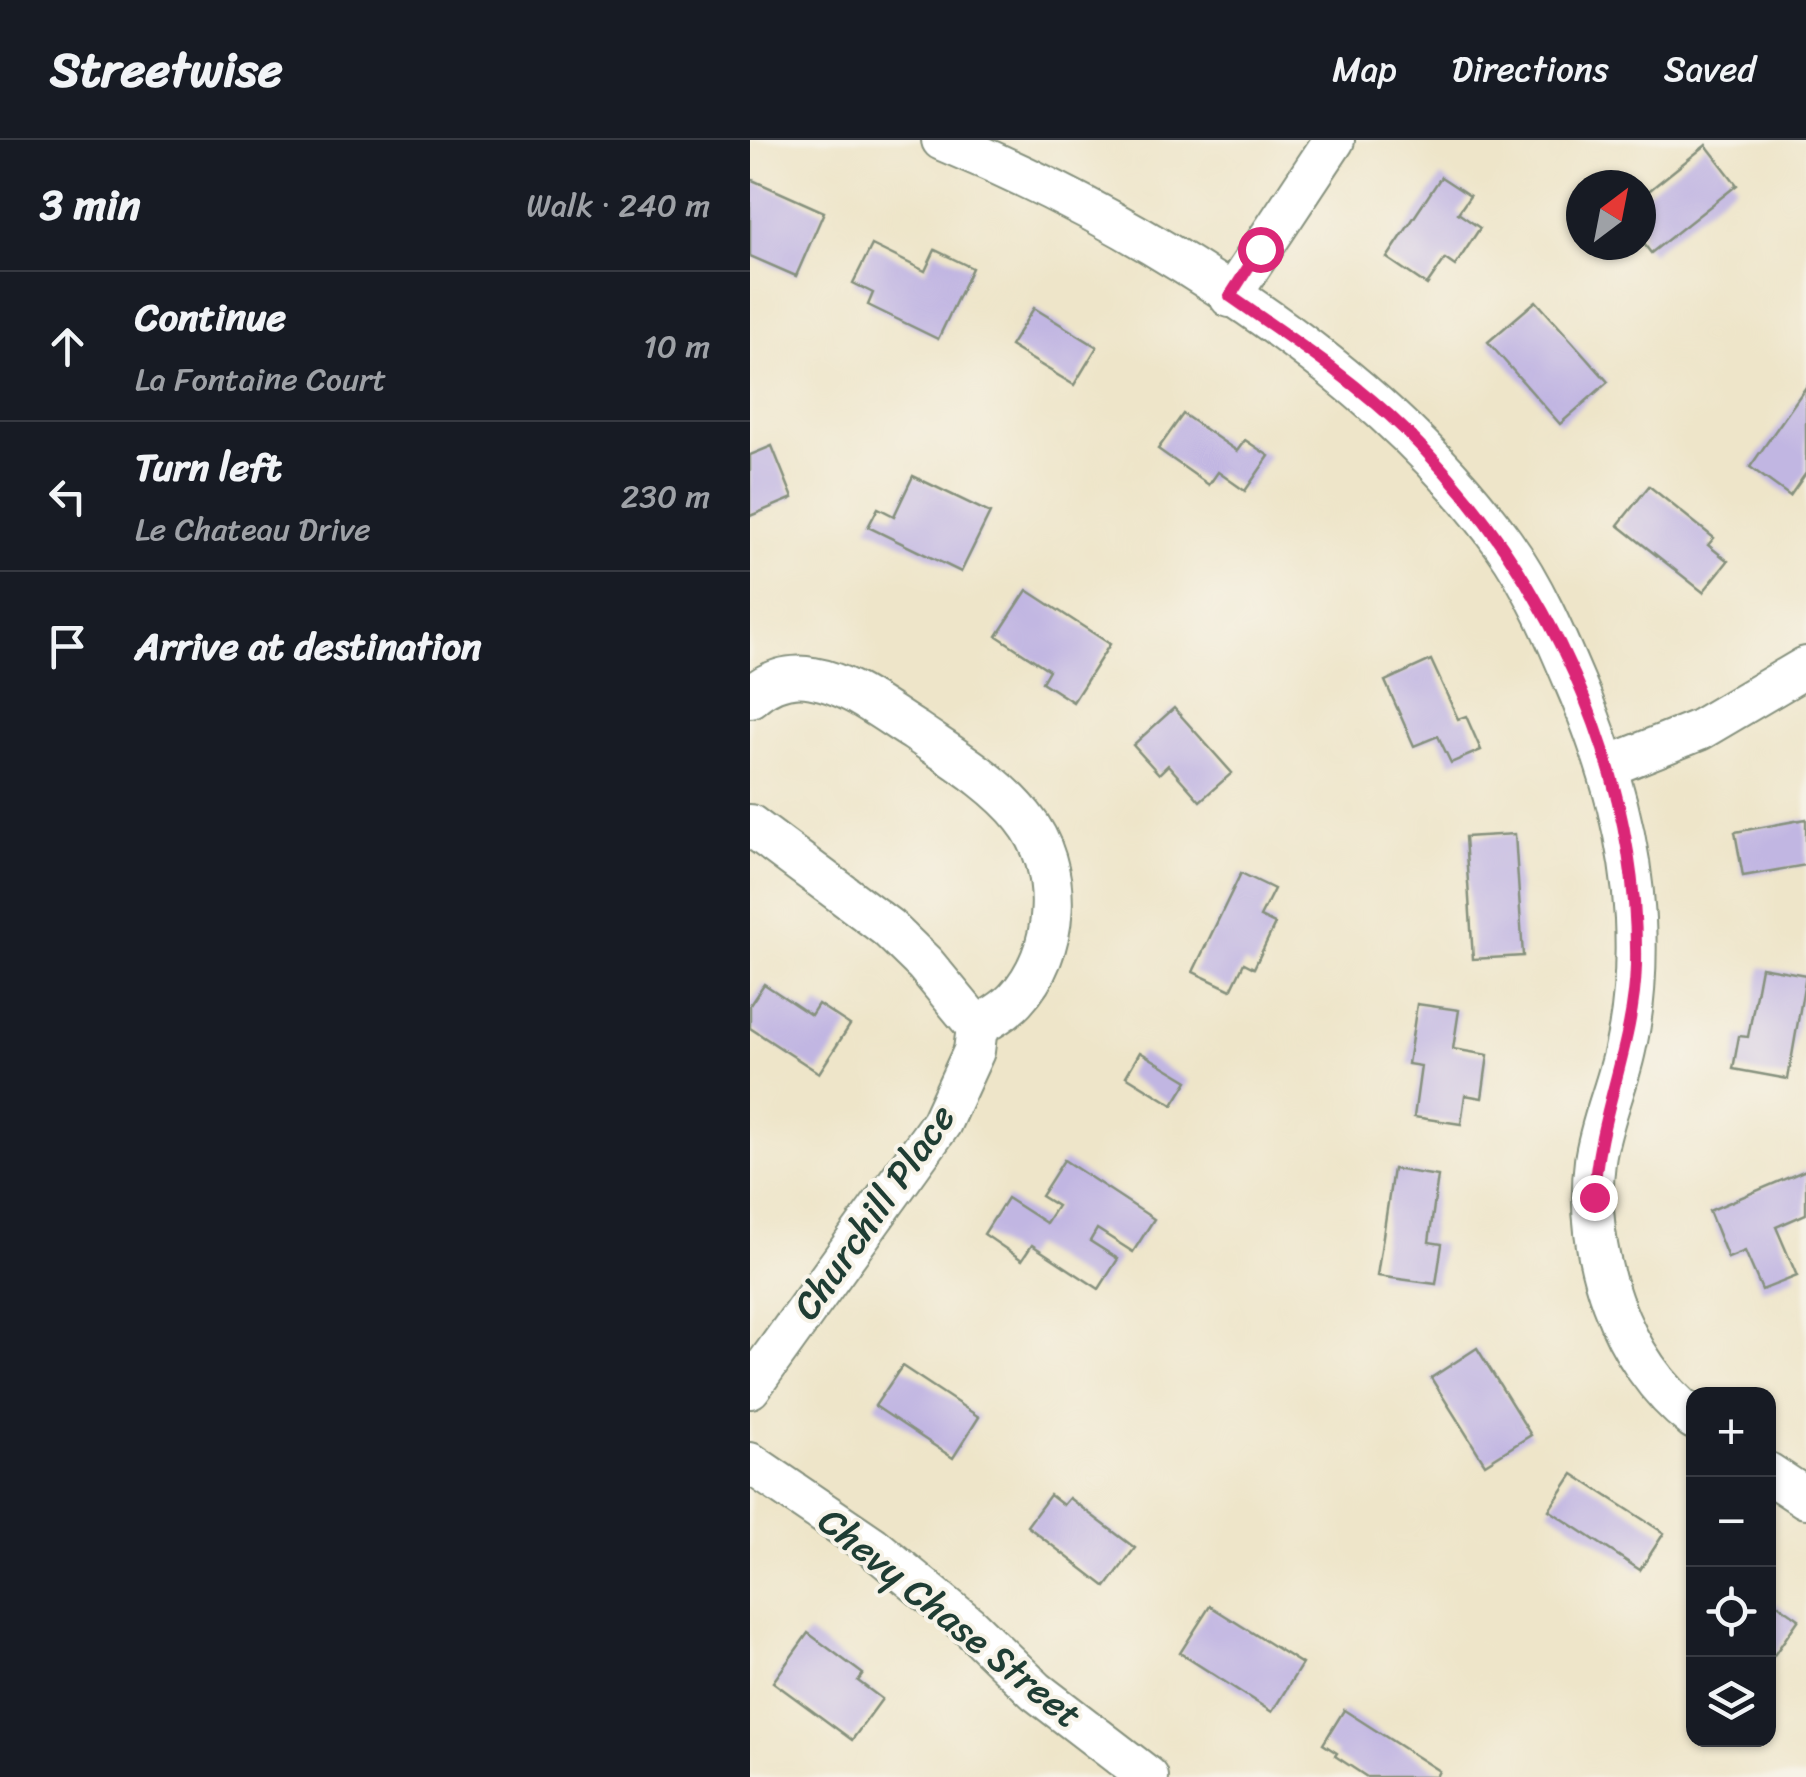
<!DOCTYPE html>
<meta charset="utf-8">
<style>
:root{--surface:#171b24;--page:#20242c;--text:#f1f3f6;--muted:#9ea1a6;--line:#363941}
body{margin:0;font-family:Sriracha,sans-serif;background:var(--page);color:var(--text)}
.controls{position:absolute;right:30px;bottom:30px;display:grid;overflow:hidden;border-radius:20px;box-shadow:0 2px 8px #0004}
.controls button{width:90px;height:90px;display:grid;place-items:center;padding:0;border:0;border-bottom:2px solid var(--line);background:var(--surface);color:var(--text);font:50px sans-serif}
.compass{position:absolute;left:816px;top:30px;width:90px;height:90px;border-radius:50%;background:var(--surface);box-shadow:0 2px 8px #0004;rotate:32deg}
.stop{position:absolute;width:30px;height:30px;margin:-22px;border:8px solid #db2777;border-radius:50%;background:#fff}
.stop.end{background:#db2777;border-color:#fff;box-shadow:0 2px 10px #0008}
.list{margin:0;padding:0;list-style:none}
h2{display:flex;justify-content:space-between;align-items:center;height:130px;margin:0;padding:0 40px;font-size:42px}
h2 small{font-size:32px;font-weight:400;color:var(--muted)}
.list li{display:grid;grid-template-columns:65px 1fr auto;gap:30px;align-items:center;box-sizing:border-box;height:150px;padding:0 40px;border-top:2px solid var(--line)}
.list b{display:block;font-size:38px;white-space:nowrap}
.list p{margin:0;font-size:32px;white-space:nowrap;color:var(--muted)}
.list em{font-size:32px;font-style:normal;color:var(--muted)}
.icon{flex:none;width:55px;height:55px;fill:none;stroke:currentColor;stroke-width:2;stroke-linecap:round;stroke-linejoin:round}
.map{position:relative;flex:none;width:1056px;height:1637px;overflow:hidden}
header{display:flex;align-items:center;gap:60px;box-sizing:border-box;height:140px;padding:0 50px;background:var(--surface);border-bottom:2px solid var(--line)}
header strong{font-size:48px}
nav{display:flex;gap:55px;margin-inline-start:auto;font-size:35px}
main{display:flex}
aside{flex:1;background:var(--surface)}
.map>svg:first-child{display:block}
</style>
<header>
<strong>Streetwise</strong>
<nav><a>Map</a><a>Directions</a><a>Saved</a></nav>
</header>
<main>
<aside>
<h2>3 min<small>Walk · 240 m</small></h2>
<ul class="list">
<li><svg class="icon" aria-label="ahead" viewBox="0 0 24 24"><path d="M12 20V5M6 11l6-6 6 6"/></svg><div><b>Continue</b><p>La Fontaine Court</p></div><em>10 m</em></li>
<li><svg class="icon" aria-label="left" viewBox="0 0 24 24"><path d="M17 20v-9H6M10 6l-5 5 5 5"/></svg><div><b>Turn left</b><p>Le Chateau Drive</p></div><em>230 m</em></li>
<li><svg class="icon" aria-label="arrive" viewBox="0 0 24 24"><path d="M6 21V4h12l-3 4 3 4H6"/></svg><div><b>Arrive at destination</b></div></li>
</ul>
</aside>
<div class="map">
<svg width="1056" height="1637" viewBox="0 0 1056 1637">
<rect width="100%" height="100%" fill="#f7f3e8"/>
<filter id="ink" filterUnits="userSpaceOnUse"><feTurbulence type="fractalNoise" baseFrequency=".01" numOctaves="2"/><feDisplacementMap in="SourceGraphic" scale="20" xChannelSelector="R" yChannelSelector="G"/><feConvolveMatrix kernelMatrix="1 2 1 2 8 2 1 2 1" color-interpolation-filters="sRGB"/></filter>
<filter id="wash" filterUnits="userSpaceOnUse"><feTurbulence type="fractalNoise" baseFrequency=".0048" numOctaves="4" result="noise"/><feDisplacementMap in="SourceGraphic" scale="40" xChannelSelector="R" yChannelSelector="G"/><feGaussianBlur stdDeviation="2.25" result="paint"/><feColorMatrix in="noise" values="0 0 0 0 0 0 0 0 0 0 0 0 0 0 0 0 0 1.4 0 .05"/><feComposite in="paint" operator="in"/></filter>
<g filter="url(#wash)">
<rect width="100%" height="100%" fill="#eee5c9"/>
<g id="blocks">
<g fill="#c1b6e2">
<polygon points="956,5 987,45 901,113 891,100 895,54"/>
<polygon points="691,37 720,56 708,73 730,88 705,126 695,119 677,145 637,118"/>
<polygon points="0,39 74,72 46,136 0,116"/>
<polygon points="122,105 175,131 185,110 222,128 188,199 118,165 123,153 103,143"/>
<polygon points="786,161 858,242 810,284 738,202"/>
<polygon points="284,168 347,207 324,245 260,206"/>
<polygon points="1056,247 1056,333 1040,356 1000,327"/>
<polygon points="433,274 487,311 495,300 519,316 495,351 468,332 459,345 408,309"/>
<polygon points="22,306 43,358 0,376 0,315"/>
<polygon points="163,336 240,373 211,432 118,387 128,368 144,376"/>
<polygon points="899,346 964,398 958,405 978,421 953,452 868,385"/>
<polygon points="277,450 360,504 323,562 292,542 299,530 247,496"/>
<polygon points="681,520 708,579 716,576 731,610 701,623 688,596 664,606 635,541"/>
<polygon points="424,568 482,633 450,661 418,625 409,634 383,605"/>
<polygon points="1056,679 1056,725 993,736 985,692"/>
<polygon points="765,694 773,816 723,819 715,697"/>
<polygon points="491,733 524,749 510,777 525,784 504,828 494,823 481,850 443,832"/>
<polygon points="1011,827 1056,835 1038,939 983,929 989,896 998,897"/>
<polygon points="14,844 61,875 68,864 100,885 69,933 0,888 0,865"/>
<polygon points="667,864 709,870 703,909 738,915 732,958 715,955 711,984 664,977 671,926 658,924"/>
<polygon points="390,912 438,941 423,965 376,936"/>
<polygon points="314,1020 404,1079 383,1112 347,1089 340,1101 368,1119 349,1149 282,1105 272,1120 234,1094 257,1058 296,1083 307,1066 291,1056"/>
<polygon points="643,1029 688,1036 679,1102 692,1104 686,1144 627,1136"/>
<polygon points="1056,1030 1056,1074 1026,1087 1047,1136 1012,1150 995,1111 978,1118 959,1071"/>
<polygon points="727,1208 781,1295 735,1324 681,1238"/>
<polygon points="152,1226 229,1277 203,1318 125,1266"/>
<polygon points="823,1334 914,1393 890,1430 799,1370"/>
<polygon points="300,1355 313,1365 319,1358 385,1408 356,1447 277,1386"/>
<polygon points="1026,1463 1049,1479 1018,1524 1018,1470"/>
<polygon points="460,1466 552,1524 522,1572 430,1513"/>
<polygon points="58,1493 113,1534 108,1541 132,1559 102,1600 23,1542"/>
<polygon points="594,1570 689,1631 686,1637 617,1637 585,1616 587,1613 573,1604"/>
</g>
</g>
</g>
<g filter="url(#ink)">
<use href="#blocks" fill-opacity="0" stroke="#86917e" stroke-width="2.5"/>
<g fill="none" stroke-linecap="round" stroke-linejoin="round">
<g stroke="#86917e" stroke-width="44">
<g id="minor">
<path d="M192 0C390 82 627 228 753 403 787 450 809 505 831 557 860 629 881 701 885 779 887 823 885 867 875 910 867 947 850 984 845 1021 833 1111 870 1222 944 1279"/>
<polyline points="480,157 584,0"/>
<path d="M0 557C18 541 39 533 63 538 100 544 134 572 165 591 201 616 245 642 273 677 315 728 310 812 265 860 255 871 239 879 227 887L175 824 138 788 0 685"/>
<polyline points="859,626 949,590 1056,527"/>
<polyline points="0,1248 191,983 224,911 227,887"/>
<polyline points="0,1323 122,1406 218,1485 286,1551 398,1637"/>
<polyline points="1018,1333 1056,1358"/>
</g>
</g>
<use href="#minor" stroke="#fff" stroke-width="40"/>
</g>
</g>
<g fill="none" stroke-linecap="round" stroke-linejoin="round" filter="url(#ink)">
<path stroke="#db2777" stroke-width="12" d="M510 109 480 156C540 198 603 239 655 290 795 428 890 627 886 826 884 906 847 978 844 1057"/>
</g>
<g text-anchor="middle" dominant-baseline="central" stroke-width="8" stroke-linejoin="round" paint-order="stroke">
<g font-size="38" fill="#1f3d34" stroke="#f7f3e8">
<text transform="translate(124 1072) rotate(-55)">Churchill Place</text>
<text transform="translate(200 1478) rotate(39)">Chevy Chase Street</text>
</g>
</g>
</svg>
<div class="controls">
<button>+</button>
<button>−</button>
<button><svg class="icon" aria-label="locate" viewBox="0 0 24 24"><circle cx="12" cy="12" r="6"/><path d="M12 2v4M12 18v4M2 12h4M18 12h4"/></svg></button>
<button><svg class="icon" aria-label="layers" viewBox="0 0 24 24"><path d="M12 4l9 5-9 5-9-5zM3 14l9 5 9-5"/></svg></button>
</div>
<svg class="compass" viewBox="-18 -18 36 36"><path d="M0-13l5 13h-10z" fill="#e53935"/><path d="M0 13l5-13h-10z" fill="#9ea1a6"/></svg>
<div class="stop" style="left:510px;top:109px"></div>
<div class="stop end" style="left:844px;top:1057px"></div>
</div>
</main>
